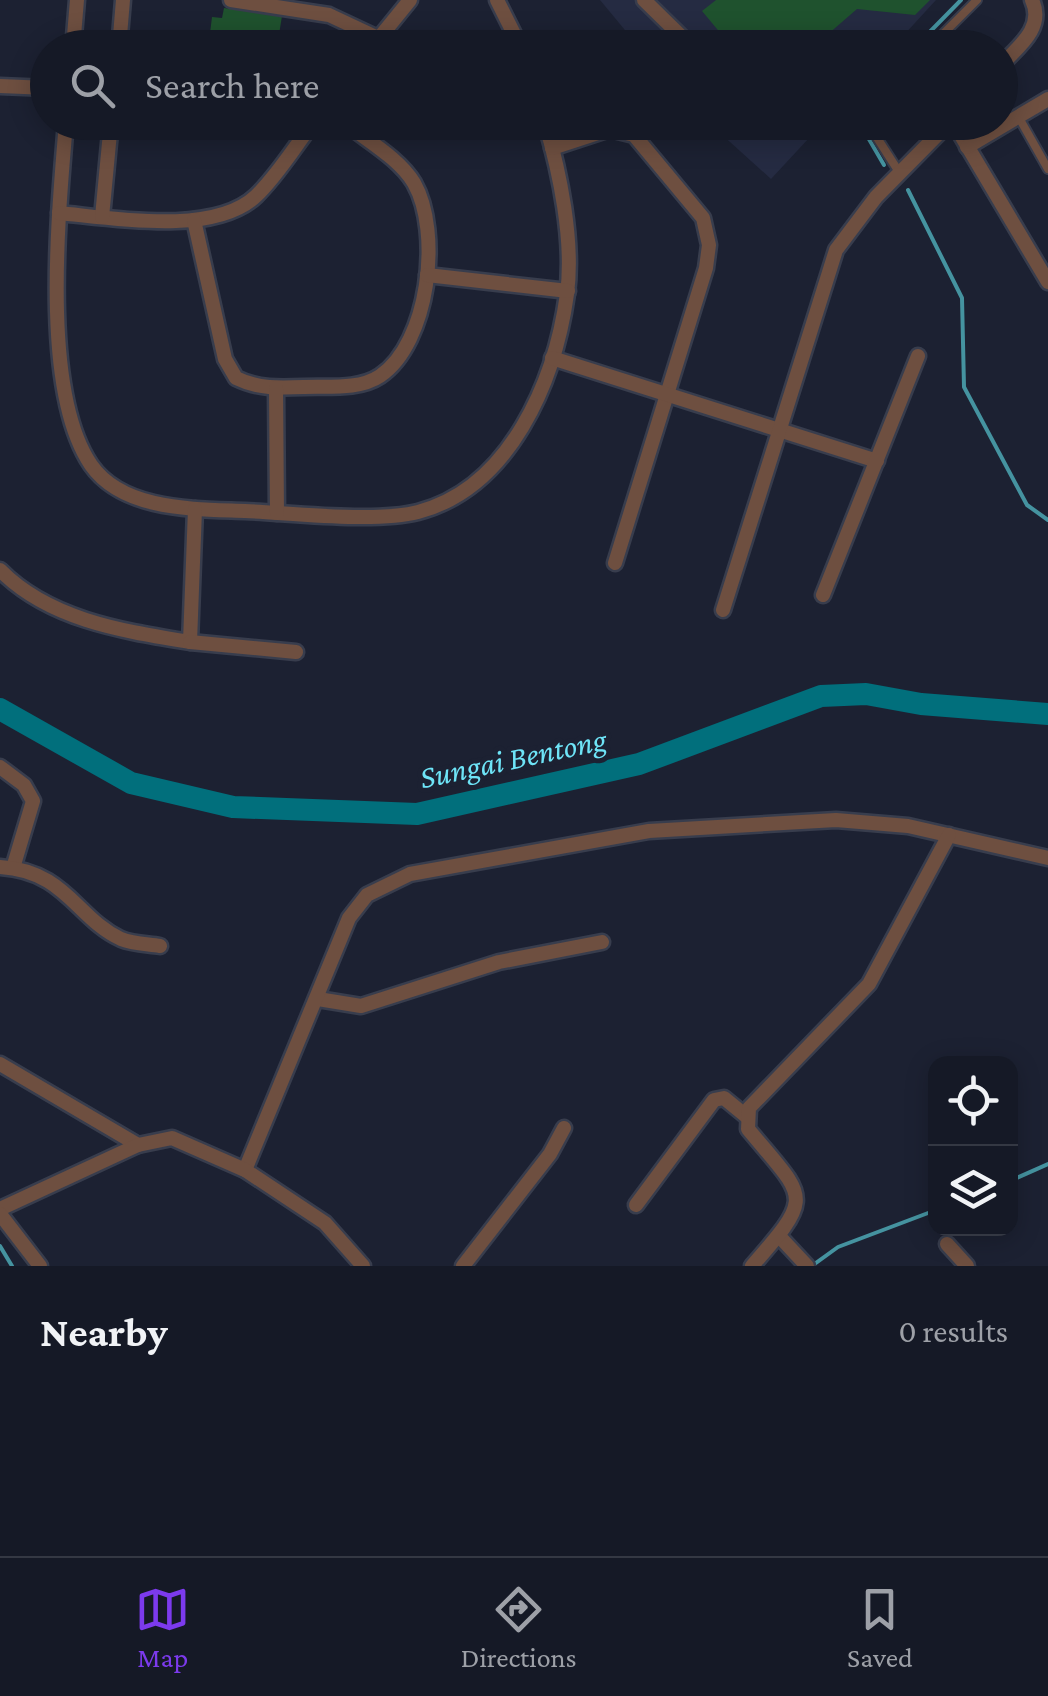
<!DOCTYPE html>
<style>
:root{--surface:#151926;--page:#1e222e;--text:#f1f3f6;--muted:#9da0a7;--line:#343843;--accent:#7c3aed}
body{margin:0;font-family:"Crimson Pro",serif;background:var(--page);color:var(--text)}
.controls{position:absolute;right:30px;bottom:30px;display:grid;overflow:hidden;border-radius:20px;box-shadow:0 5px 25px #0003}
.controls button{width:90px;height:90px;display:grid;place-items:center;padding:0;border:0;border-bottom:2px solid var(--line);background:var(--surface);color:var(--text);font:50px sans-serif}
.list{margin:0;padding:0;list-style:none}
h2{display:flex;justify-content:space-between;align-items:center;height:130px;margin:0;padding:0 40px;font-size:42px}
h2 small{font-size:32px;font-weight:400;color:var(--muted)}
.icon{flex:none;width:55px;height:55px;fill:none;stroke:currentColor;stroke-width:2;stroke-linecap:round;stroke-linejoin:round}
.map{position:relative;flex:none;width:1048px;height:1266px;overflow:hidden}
.search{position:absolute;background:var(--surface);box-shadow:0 5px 25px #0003;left:30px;right:30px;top:30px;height:110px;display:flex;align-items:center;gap:25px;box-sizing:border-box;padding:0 35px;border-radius:55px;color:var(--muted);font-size:38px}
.sheet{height:290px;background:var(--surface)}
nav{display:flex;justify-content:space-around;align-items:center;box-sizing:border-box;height:140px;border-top:2px solid var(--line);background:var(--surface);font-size:28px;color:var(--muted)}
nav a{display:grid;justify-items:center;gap:5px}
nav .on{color:var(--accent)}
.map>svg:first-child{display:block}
</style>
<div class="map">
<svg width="1048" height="1266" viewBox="0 0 1048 1266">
<rect width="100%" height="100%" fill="#1c2132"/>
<g fill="#252b42">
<polygon points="600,0 936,0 892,48 639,47"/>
<polygon points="709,123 823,123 771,179"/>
</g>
<g fill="#1f522e">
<polygon points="716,0 930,0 915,15 857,9 812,48 732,47 702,11"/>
<polygon points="224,8 282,16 277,47 201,47 202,40 209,41 212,17 222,18"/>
</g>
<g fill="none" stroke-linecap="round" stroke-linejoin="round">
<g stroke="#4593a0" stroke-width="4">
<polyline points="914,48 961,0"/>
<polyline points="859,122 884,165"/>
<polyline points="908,190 962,298 964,387 1027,505 1048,520"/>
<polyline points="1010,1181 1048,1164"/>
<polyline points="0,1246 12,1266"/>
<polyline points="813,1265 838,1247 936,1210"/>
</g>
<polyline stroke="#016f7c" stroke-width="22" points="0,709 131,783 233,807 417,814 639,764 821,696 866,694 921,704 1048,714"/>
<g stroke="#383d4d" stroke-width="12">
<g id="lane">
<polyline points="929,48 977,0"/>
<polyline points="1018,116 1048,169"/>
<polyline points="867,122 899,172"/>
</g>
</g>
<g stroke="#383d4d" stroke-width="19">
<g id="street">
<polyline points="231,0 329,15 378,38"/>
<polyline points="497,0 521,48"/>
<polyline points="644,0 689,44"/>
<polyline points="73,48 77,0"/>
<polyline points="119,48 123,0"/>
<polyline points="371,48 410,0"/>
<path d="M1000 66C1018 47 1045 28 1032 0"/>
<polyline points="0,86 48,88"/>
<path d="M66 122C59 210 40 390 91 465 123 511 195 509 245 511 291 513 375 523 418 512 510 488 555 381 567 294 574 241 560 173 545 122"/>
<polyline points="953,122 1048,282"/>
<polyline points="967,147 1048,99"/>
<polyline points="552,148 610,129 634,135 703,218 709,245 706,268 615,563"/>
<path d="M59 213C112 218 214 236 256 196 278 175 295 146 314 122"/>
<polyline points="102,217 111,122"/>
<path d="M194 220 225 359 236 378C258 389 280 388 304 387 328 386 359 390 380 376 429 343 442 232 414 183 399 158 366 140 344 122"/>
<polyline points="427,275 568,291"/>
<polyline points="552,358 877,461"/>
<polyline points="276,388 277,513"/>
<path d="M0 570C49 620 123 631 190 642L195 509"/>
<polyline points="823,595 918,356"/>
<polyline points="723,610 836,250 876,197 950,122"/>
<polyline points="190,642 296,652"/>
<polyline points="0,767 24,785 33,801 13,868"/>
<path d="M0 867C66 871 76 918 121 939 133 944 148 944 160 946"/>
<polyline points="318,999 361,1006 499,962 602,942"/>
<polyline points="0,1064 138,1145"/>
<polyline points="245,1170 349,918 367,895 410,874 649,831 836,820 908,826 1048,858"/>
<polyline points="636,1205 714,1100 724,1098 746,1116"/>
<polyline points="0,1209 138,1145 172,1138 245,1170 325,1223 363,1266"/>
<polyline points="0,1214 40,1266"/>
<polyline points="779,1236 807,1266"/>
<polyline points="947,1244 967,1266"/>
<polyline points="463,1266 550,1154 564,1128"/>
<path d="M752 1266C815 1194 807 1200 748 1129L749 1108 869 984 949 835"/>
</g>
</g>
<use href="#lane" stroke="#6e4f40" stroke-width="8"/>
<use href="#street" stroke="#6e4f40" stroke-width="14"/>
</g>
<g text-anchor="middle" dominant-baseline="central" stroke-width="10" stroke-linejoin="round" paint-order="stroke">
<g font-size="32" font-style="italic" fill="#6ee4f7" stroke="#1c2132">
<text transform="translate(513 758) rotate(-12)">Sungai Bentong</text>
</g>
</g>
</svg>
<div class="controls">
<button><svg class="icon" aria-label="locate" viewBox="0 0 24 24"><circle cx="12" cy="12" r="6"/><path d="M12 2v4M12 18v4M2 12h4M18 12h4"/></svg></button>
<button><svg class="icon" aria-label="layers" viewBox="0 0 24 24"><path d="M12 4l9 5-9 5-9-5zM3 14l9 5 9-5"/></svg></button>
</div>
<div class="search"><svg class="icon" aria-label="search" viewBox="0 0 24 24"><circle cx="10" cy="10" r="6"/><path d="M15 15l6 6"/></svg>Search here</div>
</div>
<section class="sheet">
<h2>Nearby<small>0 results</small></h2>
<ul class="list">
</ul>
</section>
<nav>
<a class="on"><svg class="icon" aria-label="map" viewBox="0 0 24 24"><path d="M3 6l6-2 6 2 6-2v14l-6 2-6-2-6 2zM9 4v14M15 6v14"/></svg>Map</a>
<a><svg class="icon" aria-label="directions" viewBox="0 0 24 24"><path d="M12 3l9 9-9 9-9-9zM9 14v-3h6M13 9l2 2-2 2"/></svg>Directions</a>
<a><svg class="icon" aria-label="saved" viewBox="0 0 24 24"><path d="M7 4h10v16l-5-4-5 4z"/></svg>Saved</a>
</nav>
